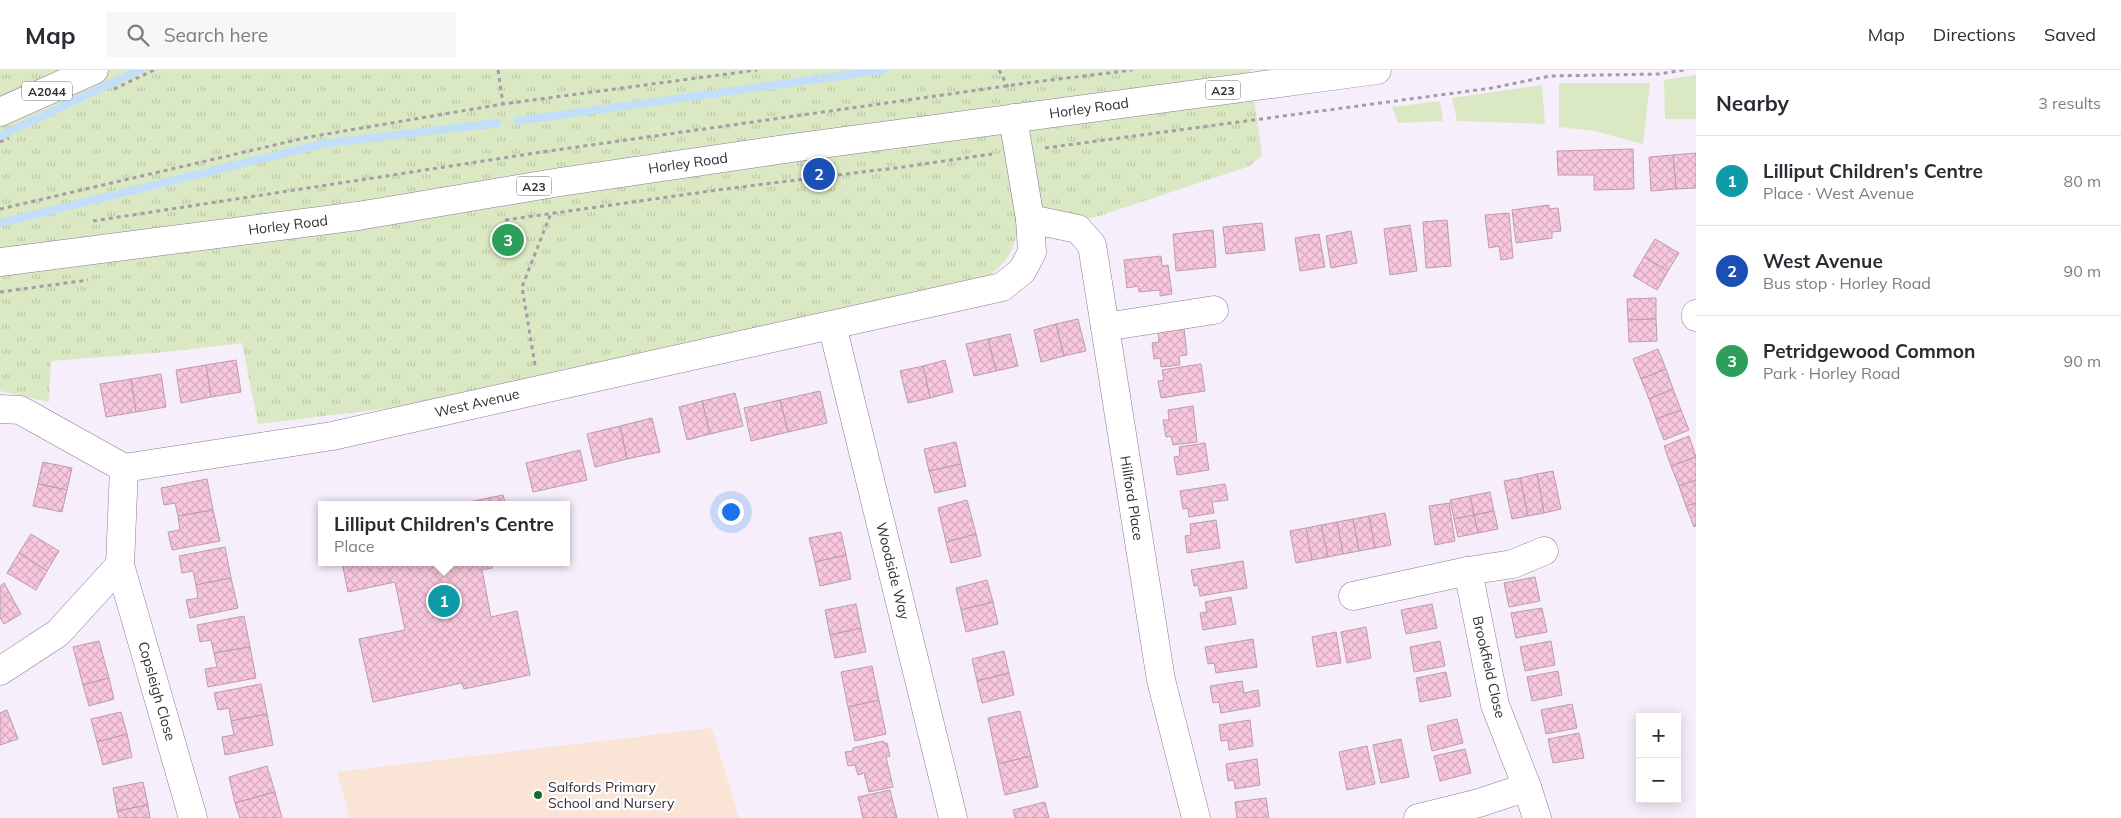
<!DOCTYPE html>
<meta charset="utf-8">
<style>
:root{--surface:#fff;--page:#f7f7f7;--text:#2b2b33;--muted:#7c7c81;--line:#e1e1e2;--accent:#0b8043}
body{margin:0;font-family:Mulish,sans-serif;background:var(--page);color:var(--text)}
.controls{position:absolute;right:15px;bottom:15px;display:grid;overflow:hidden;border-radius:0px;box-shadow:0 2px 12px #0003}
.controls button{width:45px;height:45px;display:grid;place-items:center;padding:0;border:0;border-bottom:1px solid var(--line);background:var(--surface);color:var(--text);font:25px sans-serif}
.you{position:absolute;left:730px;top:441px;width:18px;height:18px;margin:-12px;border:4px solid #fff;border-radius:50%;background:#1a73e8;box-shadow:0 0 0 8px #1a73e833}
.badge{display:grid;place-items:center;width:32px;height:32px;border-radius:50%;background:var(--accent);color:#fff;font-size:16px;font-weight:700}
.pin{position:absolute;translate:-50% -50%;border:2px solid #fff;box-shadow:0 1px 5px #0006}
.popup{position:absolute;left:318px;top:431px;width:252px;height:65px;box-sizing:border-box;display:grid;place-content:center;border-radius:0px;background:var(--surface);filter:drop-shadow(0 1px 4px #0005);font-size:16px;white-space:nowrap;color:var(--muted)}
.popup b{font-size:19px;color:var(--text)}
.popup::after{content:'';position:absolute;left:50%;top:100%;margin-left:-10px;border:10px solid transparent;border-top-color:var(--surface)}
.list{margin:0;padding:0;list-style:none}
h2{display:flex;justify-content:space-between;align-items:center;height:65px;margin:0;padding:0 20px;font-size:21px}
h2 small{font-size:16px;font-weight:400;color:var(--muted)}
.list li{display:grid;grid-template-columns:32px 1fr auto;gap:15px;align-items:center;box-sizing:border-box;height:90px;padding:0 20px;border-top:1px solid var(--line)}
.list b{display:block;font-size:19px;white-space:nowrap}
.list p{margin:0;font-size:16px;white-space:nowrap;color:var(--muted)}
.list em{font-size:16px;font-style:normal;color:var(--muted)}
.icon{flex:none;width:28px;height:28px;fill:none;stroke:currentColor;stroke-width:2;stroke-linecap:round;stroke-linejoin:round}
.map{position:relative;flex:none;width:1696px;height:748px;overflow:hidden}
header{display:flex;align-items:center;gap:30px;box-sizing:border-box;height:70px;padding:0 25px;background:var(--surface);border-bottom:1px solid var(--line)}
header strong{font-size:24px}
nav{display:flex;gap:28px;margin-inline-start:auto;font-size:18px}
.search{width:350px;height:45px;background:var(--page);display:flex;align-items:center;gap:12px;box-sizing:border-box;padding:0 18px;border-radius:0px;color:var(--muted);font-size:19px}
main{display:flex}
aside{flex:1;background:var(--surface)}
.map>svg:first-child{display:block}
</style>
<header>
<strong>Map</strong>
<div class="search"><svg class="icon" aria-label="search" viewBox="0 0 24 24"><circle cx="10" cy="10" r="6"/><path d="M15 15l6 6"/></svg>Search here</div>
<nav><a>Map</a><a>Directions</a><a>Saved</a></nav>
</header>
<main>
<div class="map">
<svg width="1696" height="748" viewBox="0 0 1696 748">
<defs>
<pattern id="park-tufts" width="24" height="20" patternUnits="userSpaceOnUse" patternTransform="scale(1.25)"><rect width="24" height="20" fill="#dae9c3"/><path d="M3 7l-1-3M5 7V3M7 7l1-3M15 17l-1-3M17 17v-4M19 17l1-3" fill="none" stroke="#bcc8a8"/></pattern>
<pattern id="building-cross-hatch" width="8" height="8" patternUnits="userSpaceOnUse" patternTransform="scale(1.25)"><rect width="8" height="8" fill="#f8c7dd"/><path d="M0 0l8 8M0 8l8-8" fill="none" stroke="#d5abbe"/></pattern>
</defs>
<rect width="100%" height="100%" fill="#f6effb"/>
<polygon fill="#f9e4d6" points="712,658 739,748 350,748 337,702"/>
<g fill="#dae9c3">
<polygon points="1696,5 1696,49 1665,49 1664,10"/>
<polygon points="1559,13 1650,13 1643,74 1594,61 1559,57"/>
<polygon points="1542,15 1545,54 1457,51 1452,28"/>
<polygon points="1440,31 1443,51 1398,53 1392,37"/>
</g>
<path fill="url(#park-tufts)" d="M0 0H1250L1262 85 1250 96 1096 147 1017 162C1012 186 1005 193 986 208L509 315 391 338 258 354 242 273 167 282 51 291 49 332 0 321Z"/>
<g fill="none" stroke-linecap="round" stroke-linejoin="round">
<g stroke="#c3def9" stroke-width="8">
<polyline points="517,51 883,0"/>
<polyline points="0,66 140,0"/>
<polyline points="0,153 322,74 497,53"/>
</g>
</g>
<g fill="url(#building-cross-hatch)" stroke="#bd9caa">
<polygon points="1633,79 1634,119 1594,120 1594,105 1558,105 1557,81"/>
<polygon points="1696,83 1696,118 1676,119 1673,85"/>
<polygon points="1673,85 1676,119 1651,121 1649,87"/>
<polygon points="1549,135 1549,139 1558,138 1561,161 1552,162 1552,168 1516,173 1512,140"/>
<polygon points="1509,143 1513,188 1501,190 1499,176 1489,178 1485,145"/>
<polygon points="1447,150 1451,196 1426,198 1423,152"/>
<polygon points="1262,153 1265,180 1226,184 1223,157"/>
<polygon points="1410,155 1417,201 1390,205 1384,159"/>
<polygon points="1213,160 1216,197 1176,201 1173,164"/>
<polygon points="1351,161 1357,193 1331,198 1326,166"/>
<polygon points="1319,164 1325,197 1300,201 1295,168"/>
<polygon points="1655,169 1679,183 1668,201 1644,187"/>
<polygon points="1161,186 1162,196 1168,195 1172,224 1160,226 1160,220 1139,222 1138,216 1127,218 1124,190"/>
<polygon points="1644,187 1668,201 1657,220 1633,206"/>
<polygon points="1656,228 1656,249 1628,250 1627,229"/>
<polygon points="1078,249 1086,281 1064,286 1056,254"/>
<polygon points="1656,249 1657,271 1629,272 1628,250"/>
<polygon points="1056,254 1064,286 1041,292 1034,260"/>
<polygon points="1184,258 1187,285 1179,286 1180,295 1161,297 1160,288 1154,289 1152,273 1159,272 1158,261"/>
<polygon points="1010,264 1018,296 996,301 988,269"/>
<polygon points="988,269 996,301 974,306 966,274"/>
<polygon points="1658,279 1666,299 1641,309 1633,289"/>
<polygon points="236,290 241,322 211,327 206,295"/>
<polygon points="945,290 953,322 930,328 923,296"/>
<polygon points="1201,294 1205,321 1161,328 1158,311 1164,310 1162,300"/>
<polygon points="206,295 211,327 181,333 176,300"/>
<polygon points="923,296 930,328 908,333 900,301"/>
<polygon points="1666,299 1673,319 1649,329 1641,309"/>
<polygon points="161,304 166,337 136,342 131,309"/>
<polygon points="131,309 136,342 106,347 100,314"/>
<polygon points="1673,319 1681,340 1656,349 1649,329"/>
<polygon points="820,321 827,353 788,362 780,330"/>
<polygon points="735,323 743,356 710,364 702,331"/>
<polygon points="780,330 788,362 751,371 744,338"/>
<polygon points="702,331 710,364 687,370 679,337"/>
<polygon points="1193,336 1197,372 1173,375 1171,366 1166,367 1163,350 1169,350 1168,340"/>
<polygon points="1681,340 1689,360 1664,370 1656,349"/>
<polygon points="652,348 660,382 627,389 620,356"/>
<polygon points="620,356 627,389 595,397 587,364"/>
<polygon points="1689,366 1696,387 1671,396 1664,376"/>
<polygon points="956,372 961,394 929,401 924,379"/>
<polygon points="1205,373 1209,400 1177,405 1174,387 1180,386 1179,377"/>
<polygon points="580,380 587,410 533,422 526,393"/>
<polygon points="1696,387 1696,410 1679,416 1671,396"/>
<polygon points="43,392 72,398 67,420 38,414"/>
<polygon points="961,394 966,416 935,423 929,401"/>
<polygon points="1553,401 1561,439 1544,443 1537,404"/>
<polygon points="1537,404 1544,443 1528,446 1520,408"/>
<polygon points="1520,408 1528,446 1512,449 1504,411"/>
<polygon points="207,409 213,440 178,446 175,433 164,435 161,418"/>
<polygon points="1696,410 1696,433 1686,436 1679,416"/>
<polygon points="38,414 67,420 62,442 33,436"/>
<polygon points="1225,414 1228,430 1212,432 1214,443 1189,447 1188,438 1183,439 1180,421"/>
<polygon points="1490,422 1494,441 1474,445 1470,426"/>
<polygon points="503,425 506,435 455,435"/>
<polygon points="1470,426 1474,445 1454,449 1450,430"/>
<polygon points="967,430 976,464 946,472 938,438"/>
<polygon points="1449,433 1455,471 1435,475 1429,436"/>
<polygon points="1696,433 1696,456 1694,457 1686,436"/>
<polygon points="213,440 220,471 172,480 168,462 180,460 178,446"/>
<polygon points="1494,441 1498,459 1478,463 1474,445"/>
<polygon points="1385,443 1391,475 1375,478 1369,446"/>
<polygon points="1474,445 1478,463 1458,467 1454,449"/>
<polygon points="1369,446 1375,478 1359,481 1353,449"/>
<polygon points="1353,449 1359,481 1343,484 1337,452"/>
<polygon points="1216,450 1220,478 1187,483 1185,466 1191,465 1190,454"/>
<polygon points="1337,452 1343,484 1328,487 1321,455"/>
<polygon points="1321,455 1328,487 1312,490 1306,458"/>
<polygon points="1306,458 1312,490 1296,493 1290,461"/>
<polygon points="841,462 846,485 815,492 809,468"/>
<polygon points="31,464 59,481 47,501 19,483"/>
<polygon points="976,464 981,486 951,493 946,472"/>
<polygon points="225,477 231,508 196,515 193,501 182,503 179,486"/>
<polygon points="19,483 47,501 36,520 7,503"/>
<polygon points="846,485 851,509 820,516 815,492"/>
<polygon points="1243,491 1247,518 1200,526 1198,515 1194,516 1191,500"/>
<polygon points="342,492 491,492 492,498 482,500 491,547 517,541 530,605 464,619 462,613 373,632 359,569 405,560 395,512 348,522"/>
<polygon points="1535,507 1540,531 1509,537 1504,513"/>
<polygon points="231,508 238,538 190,548 186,530 198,528 196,515"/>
<polygon points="987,510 993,532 961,540 956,518"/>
<polygon points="4,513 21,544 4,554 0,548 0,516"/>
<polygon points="1231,527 1236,554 1203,560 1200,543 1207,542 1205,532"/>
<polygon points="993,532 998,554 966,562 961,540"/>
<polygon points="856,534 861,558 830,565 825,540"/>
<polygon points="1432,534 1437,558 1406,564 1401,540"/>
<polygon points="1542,538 1547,562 1516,568 1511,543"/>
<polygon points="244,546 250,577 214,583 211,570 200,572 197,555"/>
<polygon points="1366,557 1371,588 1347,593 1341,562"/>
<polygon points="861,558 866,582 835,588 830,565"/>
<polygon points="1336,562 1341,593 1317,597 1312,567"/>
<polygon points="1253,569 1257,597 1216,603 1214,593 1208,594 1205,577"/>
<polygon points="99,571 109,608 83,615 73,577"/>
<polygon points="1440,571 1445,596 1414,602 1410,577"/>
<polygon points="1551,571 1555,595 1525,601 1520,577"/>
<polygon points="250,577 256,608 208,617 205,599 217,597 214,583"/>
<polygon points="1004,581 1009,603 977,611 972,589"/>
<polygon points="872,596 879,630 848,637 841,602"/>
<polygon points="1558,601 1562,625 1532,631 1527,607"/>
<polygon points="1446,602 1451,626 1420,632 1416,608"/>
<polygon points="1009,603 1014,625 982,633 977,611"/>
<polygon points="109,608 114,629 89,636 83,615"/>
<polygon points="1242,611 1244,623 1258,620 1260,636 1221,643 1219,632 1213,633 1210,616"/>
<polygon points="261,614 267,644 231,651 229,638 218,640 214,623"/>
<polygon points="879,630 886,664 855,671 848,637"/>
<polygon points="1572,634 1577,658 1546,664 1541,640"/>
<polygon points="7,640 18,669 0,675 0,643"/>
<polygon points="1020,641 1031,686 998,694 988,648"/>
<polygon points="121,642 127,664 97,672 91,649"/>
<polygon points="267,644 273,675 225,685 222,667 234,665 231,651"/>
<polygon points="1457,649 1463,673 1432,681 1427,656"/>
<polygon points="1250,650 1253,676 1229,680 1228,670 1221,671 1219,655"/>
<polygon points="1579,663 1584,688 1553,693 1548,669"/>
<polygon points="127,664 132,687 103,695 97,672"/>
<polygon points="1401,669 1409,707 1381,713 1373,675"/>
<polygon points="883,671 884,673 887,673 890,686 886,687 893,717 869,722 864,703 858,705 855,695 848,696 845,682 853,681 853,678"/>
<polygon points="1367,676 1375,714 1347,720 1339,682"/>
<polygon points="1465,679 1471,703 1440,711 1434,686"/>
<polygon points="1031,686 1038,717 1005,725 998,694"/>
<polygon points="1257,689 1260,715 1235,719 1234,710 1228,711 1226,694"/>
<polygon points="267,696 275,722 235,733 229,707"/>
<polygon points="143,712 148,735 117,741 113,718"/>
<polygon points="890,720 897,748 863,748 858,727"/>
<polygon points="275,722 282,748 240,748 235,733"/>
<polygon points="1266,728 1269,748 1237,748 1235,732"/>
<polygon points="1045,732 1049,748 1015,748 1013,740"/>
<polygon points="148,735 150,748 119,748 117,741"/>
</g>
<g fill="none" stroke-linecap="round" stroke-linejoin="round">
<g stroke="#8a7a95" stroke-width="29">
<g id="minor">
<polyline points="1030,149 1078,159 1092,175 1161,610 1196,748"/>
<polyline points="1696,244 1696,247"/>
<polyline points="832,255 953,748"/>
<polyline points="1105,257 1214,240"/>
<polyline points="0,339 20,340 124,398"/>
<polyline points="124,398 332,366 1002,217 1022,201 1032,182 1030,149 1013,48"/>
<polyline points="124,398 120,495 193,748"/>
<polyline points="1468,501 1495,635 1527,717 1537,748"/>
<polyline points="1353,526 1468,501 1513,494 1544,481"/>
<polyline points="0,601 58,563 120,495"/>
<polyline points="1418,748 1479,733 1527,717"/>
</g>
</g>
<g stroke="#8a7a95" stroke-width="29">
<g id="major">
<polyline points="0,42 94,0"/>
<polyline points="0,192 358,146 560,112 799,77 1377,0"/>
</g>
</g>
<g stroke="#a49da9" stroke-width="3" stroke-dasharray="4 4" stroke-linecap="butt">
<polyline points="498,0 503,34"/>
<polyline points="999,0 1008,17"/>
<polyline points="114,19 154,0"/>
<polyline points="0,72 9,68"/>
<polyline points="1045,78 1492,18 1550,6 1659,4 1684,0"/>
<polyline points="0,139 309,67 503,34 757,0"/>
<polyline points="505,150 732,118 903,97 992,84"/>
<polyline points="93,151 542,82 1027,13 1132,0"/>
<polyline points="0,222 88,210"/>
<polyline points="535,295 522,217 551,143"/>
</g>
<use href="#minor" stroke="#fff" stroke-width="28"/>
<use href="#major" stroke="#fff" stroke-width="28"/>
</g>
<circle fill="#1b6634" stroke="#fff" stroke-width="2" cx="538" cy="725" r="5"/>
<g text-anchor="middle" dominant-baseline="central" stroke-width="4.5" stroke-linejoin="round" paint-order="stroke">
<g fill="#fff" stroke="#716c74" stroke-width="1">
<rect x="1205.5" y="10.5" width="35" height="19" rx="4"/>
<rect x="22" y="11.5" width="50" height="19" rx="4"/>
<rect x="516.5" y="106.5" width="35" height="19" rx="4"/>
</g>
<g font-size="12" font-weight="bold" fill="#342d38">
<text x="1223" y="20">A23</text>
<text x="47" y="21">A2044</text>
<text x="534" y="116">A23</text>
</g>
<g font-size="14" fill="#342d38" stroke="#fff">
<text transform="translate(1089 38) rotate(-8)">Horley Road</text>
<text transform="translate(688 93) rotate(-8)">Horley Road</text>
<text transform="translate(288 155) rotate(-7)">Horley Road</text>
<text transform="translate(477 333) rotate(-13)">West Avenue</text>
<text transform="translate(1132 428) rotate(81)">Hillford Place</text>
<text transform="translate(893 501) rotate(76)">Woodside Way</text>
<text transform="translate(1489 597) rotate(77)">Brookfield Close</text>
<text transform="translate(157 621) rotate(74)">Copsleigh Close</text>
</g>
<g font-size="14" fill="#342d38" stroke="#fff" text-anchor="start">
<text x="548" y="717">Salfords Primary<tspan x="548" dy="16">School and Nursery</tspan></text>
</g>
</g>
</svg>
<div class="controls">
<button>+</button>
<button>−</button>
</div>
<div class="you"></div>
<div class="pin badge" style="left:444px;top:531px;background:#0f9aa8">1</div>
<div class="popup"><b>Lilliput Children's Centre</b>Place</div>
<div class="pin badge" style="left:819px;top:104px;background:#1a4fb4">2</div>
<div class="pin badge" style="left:508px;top:170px;background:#2e9e5b">3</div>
</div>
<aside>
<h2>Nearby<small>3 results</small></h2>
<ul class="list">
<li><span class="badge" style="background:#0f9aa8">1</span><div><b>Lilliput Children's Centre</b><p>Place · West Avenue</p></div><em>80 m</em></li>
<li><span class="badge" style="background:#1a4fb4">2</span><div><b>West Avenue</b><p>Bus stop · Horley Road</p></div><em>90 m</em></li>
<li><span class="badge" style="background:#2e9e5b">3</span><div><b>Petridgewood Common</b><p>Park · Horley Road</p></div><em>90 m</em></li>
</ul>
</aside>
</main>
